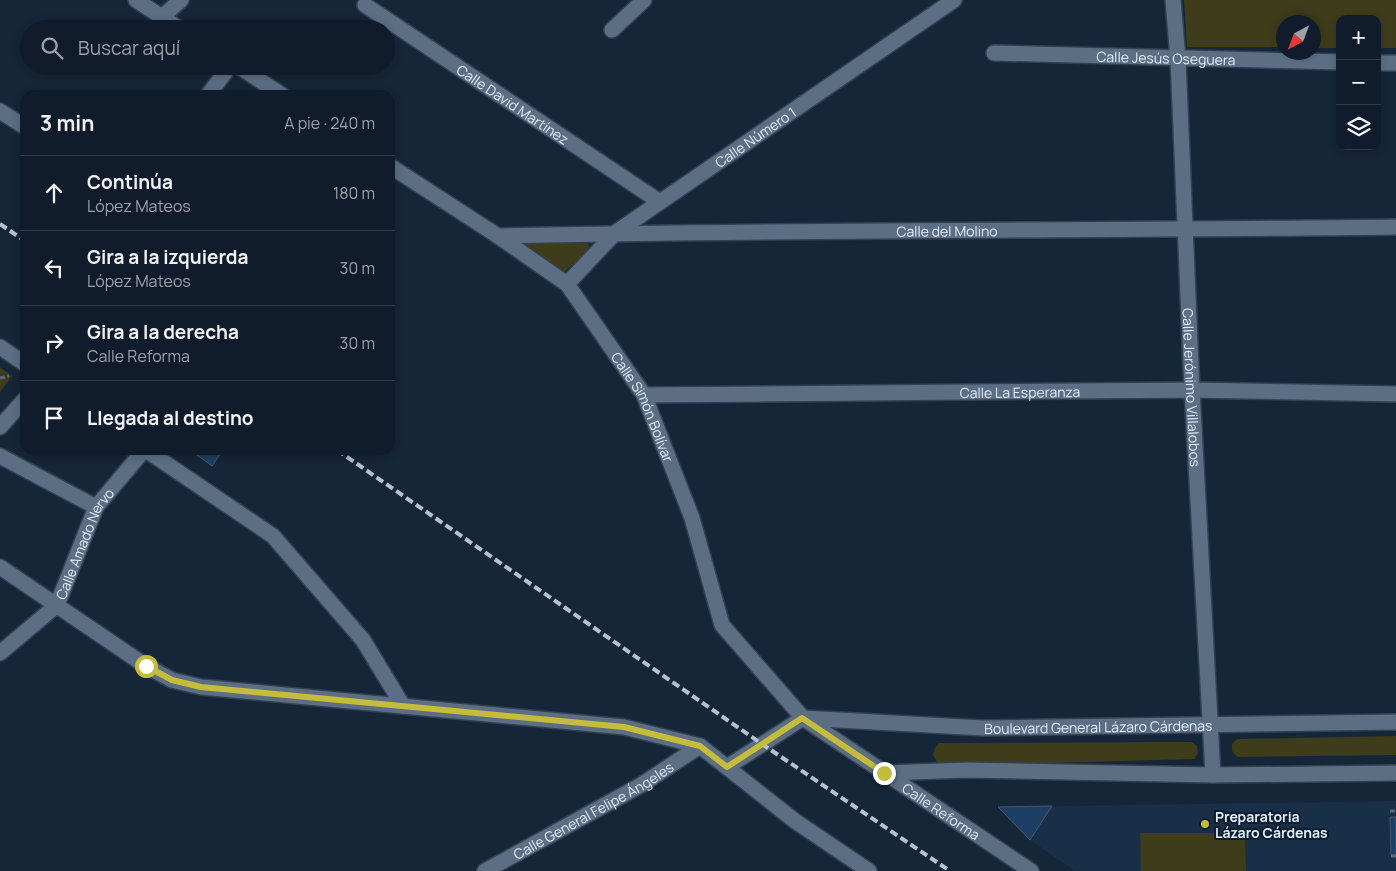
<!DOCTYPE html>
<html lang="es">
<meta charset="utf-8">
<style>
:root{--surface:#101c2b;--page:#1e2937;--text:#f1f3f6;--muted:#9ca1a9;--line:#303a47}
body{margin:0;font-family:Manrope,sans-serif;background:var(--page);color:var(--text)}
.controls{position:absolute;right:15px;top:15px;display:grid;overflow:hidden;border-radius:10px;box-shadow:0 2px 8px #0003}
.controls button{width:45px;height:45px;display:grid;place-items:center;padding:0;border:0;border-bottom:1px solid var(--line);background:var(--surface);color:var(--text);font:25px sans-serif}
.compass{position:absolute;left:1276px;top:15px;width:45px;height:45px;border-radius:50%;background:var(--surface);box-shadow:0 2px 8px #0003;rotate:221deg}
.stop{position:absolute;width:15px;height:15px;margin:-11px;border:4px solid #c6bc3c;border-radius:50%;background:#fff}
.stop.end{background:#c6bc3c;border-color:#fff;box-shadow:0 1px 5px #0008}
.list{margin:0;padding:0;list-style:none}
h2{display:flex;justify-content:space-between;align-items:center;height:65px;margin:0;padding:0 20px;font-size:21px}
h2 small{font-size:16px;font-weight:400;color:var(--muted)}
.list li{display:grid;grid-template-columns:32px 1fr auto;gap:15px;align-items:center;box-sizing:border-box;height:75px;padding:0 20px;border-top:1px solid var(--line)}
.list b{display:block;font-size:19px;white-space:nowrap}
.list p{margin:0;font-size:16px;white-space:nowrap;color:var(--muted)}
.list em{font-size:16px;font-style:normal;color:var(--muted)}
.icon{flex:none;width:28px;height:28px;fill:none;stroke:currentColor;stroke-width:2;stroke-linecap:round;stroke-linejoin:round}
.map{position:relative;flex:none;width:1396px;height:871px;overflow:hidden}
.search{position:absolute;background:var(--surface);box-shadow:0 2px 8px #0003;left:20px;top:20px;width:375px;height:55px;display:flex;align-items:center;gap:12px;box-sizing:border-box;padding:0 18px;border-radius:28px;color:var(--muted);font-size:19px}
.panel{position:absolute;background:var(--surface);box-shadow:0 2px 8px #0003;left:20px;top:90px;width:375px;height:365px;border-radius:15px}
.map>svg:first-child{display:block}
</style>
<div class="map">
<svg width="1396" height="871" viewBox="0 0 1396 871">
<rect width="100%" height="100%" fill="#152639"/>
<polygon fill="#192f47" points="1396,801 1396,871 1075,871 1030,840 998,807"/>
<g fill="#3e3c1b">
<polygon points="1184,0 1396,0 1396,48 1377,48 1377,19 1340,19 1340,48 1314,48 1314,22 1284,22 1283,47 1187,47"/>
<path d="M584 241C589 244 590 246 588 251L563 273 524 245 527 243Z"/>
<polygon points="0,367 12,376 0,392"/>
<polygon points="1396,736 1396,755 1237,757 1232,751 1232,744 1237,739"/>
<polygon points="1192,742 1197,746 1198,754 1194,759 945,766 937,762 933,755 935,748 939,743"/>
<polygon points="1140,833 1245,833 1246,871 1141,871"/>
</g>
<g fill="#1d3f63" stroke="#46596f">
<polygon points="190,450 223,450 212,466"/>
<polygon points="1052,806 1030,840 998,807"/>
<polygon points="1390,817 1396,817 1396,855 1391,855"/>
</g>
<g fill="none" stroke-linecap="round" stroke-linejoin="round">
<g stroke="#334050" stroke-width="15">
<polyline id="lane" points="296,29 298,28"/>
</g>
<g stroke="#334050" stroke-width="18">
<g id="street">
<polyline points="136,0 180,29"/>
<path id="s1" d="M1173 0 1178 59 1192 390 1213 775"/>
<path id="s2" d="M365 5 660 202"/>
<polyline points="162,17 181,0"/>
<polyline points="612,30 644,0"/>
<path id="s3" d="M994 53 1340 62"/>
<polyline points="1377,63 1396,63"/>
<polyline points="238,66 282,95"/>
<polyline points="208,95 230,66"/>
<polyline points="0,111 25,127"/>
<path id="s4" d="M390 166 498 236 567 284 644 395 692 518 722 625 803 718 1031 871"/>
<path id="s5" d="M498 236C797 229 1097 231 1396 227"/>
<path id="s6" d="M567 284 615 233 954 0"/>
<polyline points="0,347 25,364"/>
<path id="s7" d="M644 395 1192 390 1396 394"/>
<polyline points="0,427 25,399"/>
<polyline points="146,450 273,536 363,640 403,706"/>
<polyline points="0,456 96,507"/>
<path id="s8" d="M0 653 57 605 96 507 144 450"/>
<path id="s9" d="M485 871 641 785 700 746"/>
</g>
</g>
<g stroke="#334050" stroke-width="18">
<g id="secondary">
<polyline points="0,567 146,666 172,680 201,687 624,727 700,746 795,821 869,871"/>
<path id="s10" d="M727 767 803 718 983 728 1396 722"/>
<polyline points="884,773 968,770 1213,775 1396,773"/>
</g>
</g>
<g stroke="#5b6a7b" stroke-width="3" stroke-dasharray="5 2.5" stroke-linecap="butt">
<polyline points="0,378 9,376"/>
<polyline points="1390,811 1396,811"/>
<polyline points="1391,856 1396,856"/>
</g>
<use href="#lane" stroke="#5b6e84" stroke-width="12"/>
<use href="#street" stroke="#5b6e84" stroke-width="15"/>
<use href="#secondary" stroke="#5b6e84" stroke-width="15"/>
<g stroke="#b5c1cf" stroke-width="4" stroke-dasharray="8 4" stroke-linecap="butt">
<polyline points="0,224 25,241"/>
<polyline points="337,450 762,744 950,871"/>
</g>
</g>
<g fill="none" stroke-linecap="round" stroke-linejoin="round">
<polyline stroke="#c6bc3c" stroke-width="6" points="146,666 172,680 201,687 624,727 700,746 727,767 802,718 884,773"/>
</g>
<circle fill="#c6bc3c" stroke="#0c1d2f" stroke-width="2" cx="1205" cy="824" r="5"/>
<g text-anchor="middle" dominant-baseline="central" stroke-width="4" stroke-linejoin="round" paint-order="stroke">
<g font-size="14" fill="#e2edfa" stroke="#0c1d2f">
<text stroke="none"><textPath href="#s3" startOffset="172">Calle Jesús Oseguera</textPath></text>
<text stroke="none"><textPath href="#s2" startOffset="178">Calle David Martínez</textPath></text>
<text stroke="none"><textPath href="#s6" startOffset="240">Calle Número 1</textPath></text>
<text stroke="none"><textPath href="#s5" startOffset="449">Calle del Molino</textPath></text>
<text stroke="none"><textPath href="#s1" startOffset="388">Calle Jerónimo Villalobos</textPath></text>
<text stroke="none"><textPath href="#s7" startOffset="376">Calle La Esperanza</textPath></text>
<text stroke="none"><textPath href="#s4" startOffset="358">Calle Simón Bolívar</textPath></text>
<text stroke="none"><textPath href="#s8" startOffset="142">Calle Amado Nervo</textPath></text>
<text stroke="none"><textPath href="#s10" startOffset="386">Boulevard General Lázaro Cárdenas</textPath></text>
<text stroke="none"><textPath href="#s9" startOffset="124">Calle General Felipe Ángeles</textPath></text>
<text stroke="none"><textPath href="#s4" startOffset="881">Calle Reforma</textPath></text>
</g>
<g font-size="14" font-weight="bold" fill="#e2edfa" stroke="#0c1d2f" text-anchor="start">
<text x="1215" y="816">Preparatoria<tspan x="1215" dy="16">Lázaro Cárdenas</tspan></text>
</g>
</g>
</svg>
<div class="controls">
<button>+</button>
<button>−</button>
<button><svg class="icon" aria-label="layers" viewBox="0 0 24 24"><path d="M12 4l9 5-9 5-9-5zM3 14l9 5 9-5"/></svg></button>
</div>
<svg class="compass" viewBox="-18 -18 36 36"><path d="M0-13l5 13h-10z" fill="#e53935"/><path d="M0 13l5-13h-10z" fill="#9ca1a9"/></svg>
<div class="stop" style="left:146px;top:666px"></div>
<div class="stop end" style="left:884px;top:773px"></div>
<div class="search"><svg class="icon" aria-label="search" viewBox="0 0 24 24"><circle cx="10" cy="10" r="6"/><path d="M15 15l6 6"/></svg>Buscar aquí</div>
<section class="panel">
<h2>3 min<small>A pie · 240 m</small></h2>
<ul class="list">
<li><svg class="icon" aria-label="ahead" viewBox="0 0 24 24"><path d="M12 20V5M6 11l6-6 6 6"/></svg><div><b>Continúa</b><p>López Mateos</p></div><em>180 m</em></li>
<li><svg class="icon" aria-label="left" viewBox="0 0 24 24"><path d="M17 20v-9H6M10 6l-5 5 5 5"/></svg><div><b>Gira a la izquierda</b><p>López Mateos</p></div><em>30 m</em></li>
<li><svg class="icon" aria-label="right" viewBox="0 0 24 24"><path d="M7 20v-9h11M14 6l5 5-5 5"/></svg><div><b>Gira a la derecha</b><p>Calle Reforma</p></div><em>30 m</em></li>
<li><svg class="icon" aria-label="arrive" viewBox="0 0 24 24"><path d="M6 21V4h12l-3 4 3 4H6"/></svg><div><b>Llegada al destino</b></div></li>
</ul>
</section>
</div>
